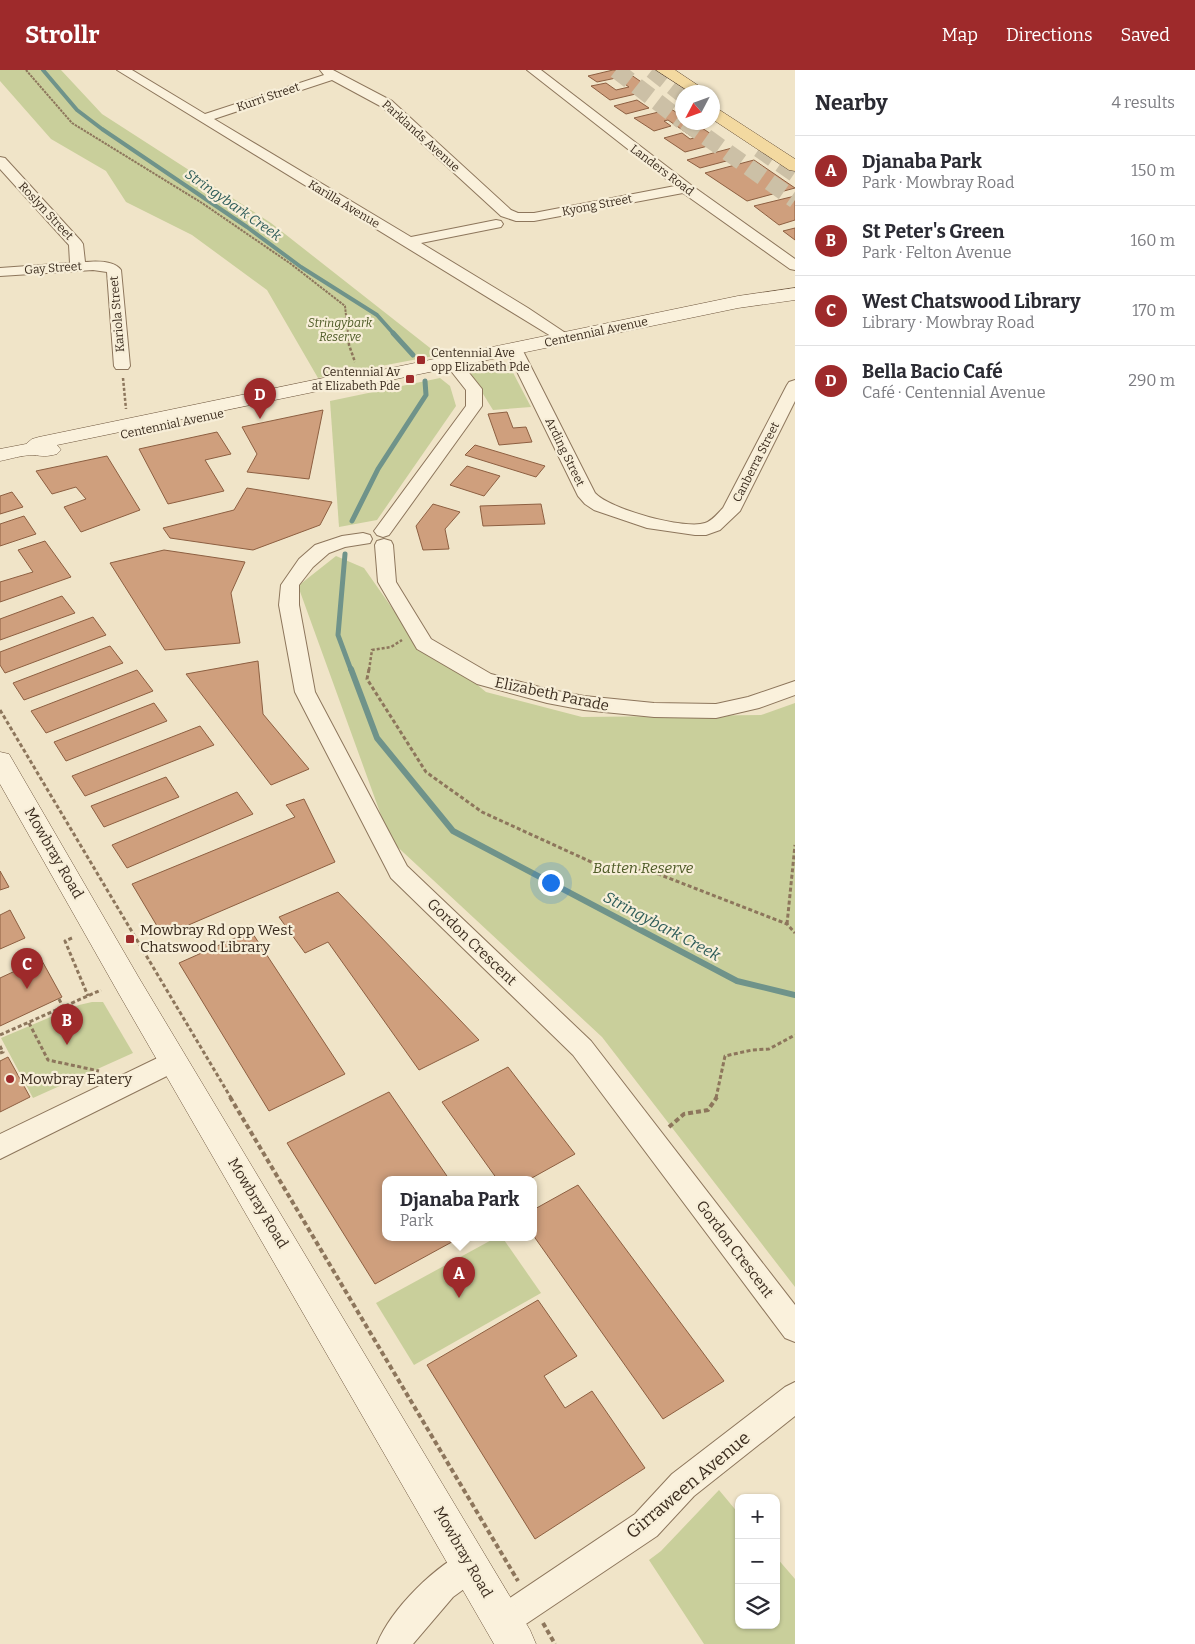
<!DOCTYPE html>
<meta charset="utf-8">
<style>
:root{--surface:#fff;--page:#f2f2f3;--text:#2b2b33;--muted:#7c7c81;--line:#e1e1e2;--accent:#9e2a2b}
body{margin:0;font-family:Bitter,serif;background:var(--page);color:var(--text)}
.controls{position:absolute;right:15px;bottom:15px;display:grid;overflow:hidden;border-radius:10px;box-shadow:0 1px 4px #0004}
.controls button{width:45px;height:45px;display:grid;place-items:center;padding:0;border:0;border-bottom:1px solid var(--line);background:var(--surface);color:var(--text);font:25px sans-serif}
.compass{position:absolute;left:675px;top:15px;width:45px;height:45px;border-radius:50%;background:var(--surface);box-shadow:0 1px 4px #0004;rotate:229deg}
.you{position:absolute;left:550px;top:812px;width:18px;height:18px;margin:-12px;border:4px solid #fff;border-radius:50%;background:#1a73e8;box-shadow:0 0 0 8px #1a73e833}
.badge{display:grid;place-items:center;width:32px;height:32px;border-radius:50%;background:var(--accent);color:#fff;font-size:16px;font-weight:700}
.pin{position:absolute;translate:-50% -41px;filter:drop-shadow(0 1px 2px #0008)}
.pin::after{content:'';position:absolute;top:26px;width:18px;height:15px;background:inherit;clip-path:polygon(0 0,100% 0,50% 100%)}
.popup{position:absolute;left:382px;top:1106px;width:155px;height:65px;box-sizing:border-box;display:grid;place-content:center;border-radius:10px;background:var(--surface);filter:drop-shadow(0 1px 4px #0005);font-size:16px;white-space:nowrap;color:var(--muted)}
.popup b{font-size:19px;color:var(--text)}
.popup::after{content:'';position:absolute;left:50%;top:100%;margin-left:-10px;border:10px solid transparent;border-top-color:var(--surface)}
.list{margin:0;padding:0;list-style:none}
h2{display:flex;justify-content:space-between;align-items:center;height:65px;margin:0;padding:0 20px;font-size:21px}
h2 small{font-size:16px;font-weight:400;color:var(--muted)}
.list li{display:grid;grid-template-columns:32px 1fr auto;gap:15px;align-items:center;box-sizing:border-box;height:70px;padding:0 20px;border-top:1px solid var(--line)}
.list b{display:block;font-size:19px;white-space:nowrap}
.list p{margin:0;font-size:16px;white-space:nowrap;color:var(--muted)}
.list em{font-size:16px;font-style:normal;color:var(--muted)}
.icon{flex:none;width:28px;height:28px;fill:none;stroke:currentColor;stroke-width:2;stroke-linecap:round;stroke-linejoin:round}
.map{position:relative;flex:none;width:795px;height:1574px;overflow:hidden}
header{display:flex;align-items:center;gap:30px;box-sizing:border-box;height:70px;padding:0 25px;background:var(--accent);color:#fff}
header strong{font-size:24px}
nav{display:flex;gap:28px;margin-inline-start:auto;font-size:18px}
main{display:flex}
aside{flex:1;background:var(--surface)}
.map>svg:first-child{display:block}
</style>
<header>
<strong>Strollr</strong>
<nav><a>Map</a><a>Directions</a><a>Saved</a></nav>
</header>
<main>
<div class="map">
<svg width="795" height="1574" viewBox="0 0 795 1574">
<rect width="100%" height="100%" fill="#f0e4c8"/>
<g fill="#c9cf9b">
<polygon points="0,0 61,0 102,44 271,153 439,285 318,308 267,220 192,165 126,132 106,101 51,69 0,11"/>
<polygon points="509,295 531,337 493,340 470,303"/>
<polygon points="440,308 450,316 456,336 377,450 339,457 330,331"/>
<polygon points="336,486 364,498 404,555 486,622 582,647 761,645 795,633 795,1217 602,967 390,770 298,516"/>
<polygon points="92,932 103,932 133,983 33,1028 1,968 79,935"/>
<polygon points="497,1167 502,1167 541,1223 414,1295 376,1233"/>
<polygon points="719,1420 739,1444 739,1555 776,1555 776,1487 795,1509 795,1574 704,1574 649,1490 661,1481"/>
</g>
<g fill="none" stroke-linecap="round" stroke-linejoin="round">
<polyline stroke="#6f938a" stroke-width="4" points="43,0 77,40 102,59 247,157 301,197 377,245 394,264"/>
<g stroke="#6f938a" stroke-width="5">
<polyline points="393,263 413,285"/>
<polyline points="352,451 378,399 426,325 425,311"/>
<polyline points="345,484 338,565 351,600"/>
</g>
<polyline stroke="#6f938a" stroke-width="6" points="351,599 377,668 453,761 737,911 795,925"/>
</g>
<g fill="#cf9f7d" stroke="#8d5f41">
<polygon points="613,0 624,0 653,20 610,30 591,16 606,13 616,20 629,17 616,8 597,12 588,6"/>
<polygon points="637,30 649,38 626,44 614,36"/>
<polygon points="671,39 682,46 682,52 693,52 723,72 685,82 664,68 682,63 690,69 694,68 668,50 664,51 671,56 654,61 634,48"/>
<polygon points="732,78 745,86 700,98 687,90"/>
<polygon points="754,90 795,118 747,131 705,103"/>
<polygon points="795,126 795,150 779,155 754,136"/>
<polygon points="795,158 795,170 783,161"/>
<polygon points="323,340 309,409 247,402 257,384 242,357"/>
<polygon points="507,342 513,358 526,357 532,372 499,375 488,344"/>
<polygon points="217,362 231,384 205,390 224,421 168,434 139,379"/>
<polygon points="475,375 545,396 536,407 465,385"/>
<polygon points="107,386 140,440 81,462 64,437 86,429 76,417 52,424 36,401"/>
<polygon points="467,396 500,406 484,426 450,415"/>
<polygon points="247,418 332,432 320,455 253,480 170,468 163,458 234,440"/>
<polygon points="12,422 23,437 0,444 0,426"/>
<polygon points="433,434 460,442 445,459 449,479 423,480 416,456"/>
<polygon points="541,434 545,454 483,456 480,436"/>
<polygon points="24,446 36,464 0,476 0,454"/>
<polygon points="45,471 71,507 0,532 0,512 33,502 18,480"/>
<polygon points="164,480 245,492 231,523 240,573 165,580 110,493"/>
<polygon points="62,526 75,543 0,570 0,549"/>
<polygon points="93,547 106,565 5,603 0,595 0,582"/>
<polygon points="110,576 123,593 24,630 13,613"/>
<polygon points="258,591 263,644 309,699 271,715 186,604"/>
<polygon points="137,600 153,621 46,663 31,641"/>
<polygon points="154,633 167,651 66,691 54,672"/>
<polygon points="200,656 214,675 85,726 72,706"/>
<polygon points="166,707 179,727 104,757 91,736"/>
<polygon points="237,722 253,744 127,798 112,775"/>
<polygon points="304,729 335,792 163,866 132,814 295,747 286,735"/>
<polygon points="0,801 9,817 0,820"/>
<polygon points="338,822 479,970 419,1000 328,872 305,883 279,847"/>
<polygon points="10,840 25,868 0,879 0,845"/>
<polygon points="251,861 345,1004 269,1041 179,893"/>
<polygon points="41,889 62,927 0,956 0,908"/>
<polygon points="8,987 30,1027 0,1042 0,991"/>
<polygon points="508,997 575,1084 530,1109 497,1109 442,1032"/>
<polygon points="389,1022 449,1109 385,1109 385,1167 461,1167 375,1214 287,1073"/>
<polygon points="578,1115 724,1311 663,1349 533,1165 533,1140"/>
<polygon points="538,1230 577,1286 544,1306 565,1338 592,1321 645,1398 535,1469 427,1295"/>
</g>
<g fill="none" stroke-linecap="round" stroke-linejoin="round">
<g stroke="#ccc0a6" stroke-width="17" stroke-dasharray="17 9" stroke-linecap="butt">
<polyline points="616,0 682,51"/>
<polyline points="652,0 682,24"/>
<polyline points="685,52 795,130"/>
<polyline points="759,79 795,104"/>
</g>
<g stroke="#8d765c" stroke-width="2">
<g id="minor">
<polygon points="117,0 132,0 205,44 324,5 320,0 333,0 392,31 511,140 518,143 534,143 675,116 527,0 541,0 691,115 795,189 795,200 790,199 683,123 534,151 516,151 501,146 382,37 332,10 214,49 411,167 496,150 501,151 503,154 501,157 421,173 528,238 573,268 571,271 559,271"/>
<path d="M0 87 5 88 81 171 83 174 85 192C96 191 114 190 121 200L130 296 128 299H116L114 296 107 202 93 200 0 206V198L70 193 69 175 0 99Z"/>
<path d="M514 274 520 276 522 279 595 423C609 439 685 460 705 453 712 451 718 443 723 438L787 315 789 312 795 310V331L740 441 720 460 706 465H695L647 458 594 440 585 434 578 426 506 279 508 276Z"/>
<polygon points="452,287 458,289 482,319 482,336 389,465 383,467 377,465 374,461 377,457 466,336 466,320 444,292 446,289"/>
<polygon points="363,463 370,465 372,469 370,473 345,477 329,483 313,497 299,515 299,535 315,622 407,796 591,971 795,1235 795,1272 785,1268 573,985 391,808 388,802 295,622 279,535 281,515 299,489 315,475 342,466"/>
<polygon points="384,469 391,471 393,475 396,512 431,569 491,604 547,619 584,626 654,633 716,634 748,627 795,611 795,625 759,638 716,648 654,647 584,640 547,633 477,614 417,579 378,512 375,475 377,471"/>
<polygon points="174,980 183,984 187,991 183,998 0,1089 0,1064"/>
<polygon points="795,1312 795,1346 694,1426 657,1466 514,1562 503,1567 492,1562 487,1551 492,1540 635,1444 672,1404 785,1317"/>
<path d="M471 1479 482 1484 487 1495 482 1506 453 1527 413 1574H377C391 1539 436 1494 471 1479Z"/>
</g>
</g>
<g stroke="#6f573f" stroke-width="1">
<g id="secondary">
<path d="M795 218V230L738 238 367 315 357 313 57 375 61 380 57 384C46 387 43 386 33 385 23 385 10 389 0 391V379L26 374 32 369 39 367 357 301 367 303 738 226Z"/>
<polygon points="0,682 9,684 139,908 530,1560 536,1574 494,1574 119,924 0,714"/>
</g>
</g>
<g stroke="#5b4430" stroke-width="1">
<g id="primary">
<polygon points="656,0 675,0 708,22 690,22"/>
<polygon points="712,37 718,39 795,89 795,101 789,100 712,49"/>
</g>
</g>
<polyline stroke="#8d765c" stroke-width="2" stroke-dasharray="2.5 1" stroke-linecap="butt" points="26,0 72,53 202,133 291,194 345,236 348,264"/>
<g stroke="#8d765c" stroke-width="2.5" stroke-dasharray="3 2" stroke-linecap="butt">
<polyline points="348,263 349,275 355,292"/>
<polyline points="123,308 126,339"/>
<polyline points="369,600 372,580 391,577 402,570"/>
</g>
<g stroke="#8d765c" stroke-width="3" stroke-dasharray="4 2.5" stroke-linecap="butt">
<polyline points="369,599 367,609 426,702 482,742 600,796 653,802 787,854 795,863"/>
<polyline points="0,640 231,1028"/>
<polyline points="787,854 795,775"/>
<polyline points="72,868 65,871 88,926"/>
<polyline points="59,929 63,937"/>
<polyline points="29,953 48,990 99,1001"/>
<polyline points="0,965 101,920"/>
<polyline points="0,976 3,982 0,983"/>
<polyline points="716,1028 725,986 752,980 769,979 795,965"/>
</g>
<g stroke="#8d765c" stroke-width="4" stroke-dasharray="5 3" stroke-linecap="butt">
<polyline points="230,1027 518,1511"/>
<polyline points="669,1057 684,1044 708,1040 717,1027"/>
<polyline points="543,1553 555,1574"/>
</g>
<use href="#minor" fill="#faf1dc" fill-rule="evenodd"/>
<use href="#secondary" fill="#faf1dc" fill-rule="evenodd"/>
<use href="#primary" fill="#f3d9a0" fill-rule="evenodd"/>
</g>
<g fill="#9e2a2b" stroke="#f7eed8" stroke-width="2">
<rect x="416" y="285" width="10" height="10" rx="2.5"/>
<rect x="405" y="304" width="10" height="10" rx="2.5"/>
<rect x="125" y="864" width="10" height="10" rx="2.5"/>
<circle cx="10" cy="1009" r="5"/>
</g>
<g text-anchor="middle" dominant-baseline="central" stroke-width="4.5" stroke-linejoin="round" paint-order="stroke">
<g font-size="12" fill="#3d2e20" stroke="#f7eed8">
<text transform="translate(268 27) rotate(-19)">Kurri Street</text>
<text transform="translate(421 66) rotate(42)">Parklands Avenue</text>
<text transform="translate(662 100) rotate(37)">Landers Road</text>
<text transform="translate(344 134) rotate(31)">Karilla Avenue</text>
<text transform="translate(597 135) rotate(-11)">Kyong Street</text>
<text transform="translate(46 141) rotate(47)">Roslyn Street</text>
<text transform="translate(53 198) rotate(-4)">Gay Street</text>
<text transform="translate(117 244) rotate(-95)">Kariola Street</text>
<text transform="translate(596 262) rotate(-12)">Centennial Avenue</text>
<text transform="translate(172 354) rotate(-12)">Centennial Avenue</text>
<text transform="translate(565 382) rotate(64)">Arding Street</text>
<text transform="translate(756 392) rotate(-63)">Canberra Street</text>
</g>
<g font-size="12" font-style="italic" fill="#4d5a26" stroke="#f7eed8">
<text x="340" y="253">Stringybark<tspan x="340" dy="14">Reserve</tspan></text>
</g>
<g font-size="12" fill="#3d2e20" stroke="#f7eed8" text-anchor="start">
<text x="431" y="283">Centennial Ave<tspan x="431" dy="14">opp Elizabeth Pde</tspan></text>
<text x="400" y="302" text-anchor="end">Centennial Av<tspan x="400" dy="14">at Elizabeth Pde</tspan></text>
</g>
<g font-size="14" font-style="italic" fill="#2f5d5a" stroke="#f7eed8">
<text transform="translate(233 135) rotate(35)">Stringybark Creek</text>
</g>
<g font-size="15" fill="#3d2e20" stroke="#f7eed8">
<text transform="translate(552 624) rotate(12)">Elizabeth Parade</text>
<text transform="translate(54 783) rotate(60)">Mowbray Road</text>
<text transform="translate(472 872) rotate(44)">Gordon Crescent</text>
<text transform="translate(258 1133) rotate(59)">Mowbray Road</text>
<text transform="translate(735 1179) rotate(53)">Gordon Crescent</text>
<text transform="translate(463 1482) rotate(60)">Mowbray Road</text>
</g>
<g font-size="15" font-style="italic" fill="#4d5a26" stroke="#f7eed8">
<text x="643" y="798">Batten Reserve</text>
</g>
<g font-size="15" fill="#3d2e20" stroke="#f7eed8" text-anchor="start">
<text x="140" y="860">Mowbray Rd opp West<tspan x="140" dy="17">Chatswood Library</tspan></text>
<text x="20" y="1009">Mowbray Eatery</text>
</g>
<g font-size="16" font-style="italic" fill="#2f5d5a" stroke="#f7eed8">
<text transform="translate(662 856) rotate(28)">Stringybark Creek</text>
</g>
<g font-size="18" fill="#3d2e20" stroke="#f7eed8">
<text transform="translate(688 1415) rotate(-40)">Girraween Avenue</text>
</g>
</g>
</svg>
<div class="controls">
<button>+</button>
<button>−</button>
<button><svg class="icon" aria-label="layers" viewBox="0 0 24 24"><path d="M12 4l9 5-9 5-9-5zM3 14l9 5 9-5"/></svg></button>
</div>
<svg class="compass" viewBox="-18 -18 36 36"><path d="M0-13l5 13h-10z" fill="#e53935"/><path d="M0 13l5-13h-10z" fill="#7c7c81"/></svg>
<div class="you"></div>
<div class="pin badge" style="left:459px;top:1228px">A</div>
<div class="popup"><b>Djanaba Park</b>Park</div>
<div class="pin badge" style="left:67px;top:975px">B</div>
<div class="pin badge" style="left:27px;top:919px">C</div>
<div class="pin badge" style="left:260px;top:349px">D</div>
</div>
<aside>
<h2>Nearby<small>4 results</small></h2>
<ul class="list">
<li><span class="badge">A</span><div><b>Djanaba Park</b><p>Park · Mowbray Road</p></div><em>150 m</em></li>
<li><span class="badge">B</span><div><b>St Peter's Green</b><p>Park · Felton Avenue</p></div><em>160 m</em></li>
<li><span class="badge">C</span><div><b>West Chatswood Library</b><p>Library · Mowbray Road</p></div><em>170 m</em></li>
<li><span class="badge">D</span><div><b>Bella Bacio Café</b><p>Café · Centennial Avenue</p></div><em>290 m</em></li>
</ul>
</aside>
</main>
